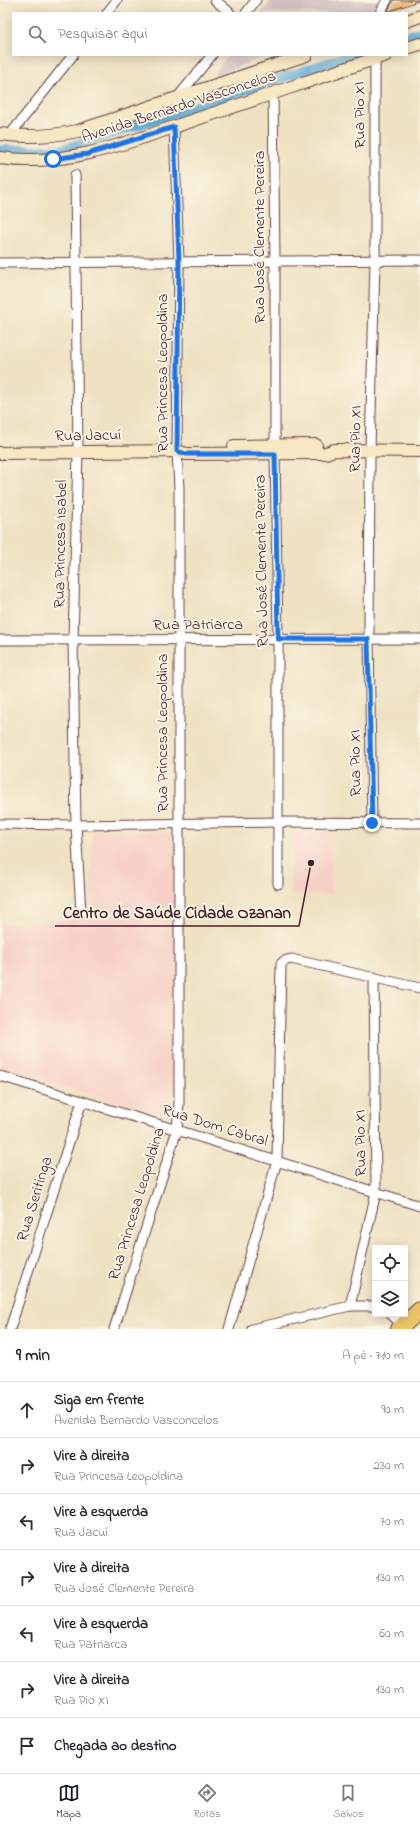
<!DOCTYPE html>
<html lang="pt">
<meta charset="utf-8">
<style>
:root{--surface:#fff;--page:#f2f2f3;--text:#2b2b33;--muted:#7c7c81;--line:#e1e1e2;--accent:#111827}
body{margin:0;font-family:"Indie Flower",sans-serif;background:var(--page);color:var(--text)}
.controls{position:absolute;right:12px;bottom:12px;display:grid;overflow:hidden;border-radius:0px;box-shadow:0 2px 10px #0003}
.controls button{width:36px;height:36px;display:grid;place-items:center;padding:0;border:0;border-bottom:1px solid var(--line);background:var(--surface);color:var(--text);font:20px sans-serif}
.stop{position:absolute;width:12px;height:12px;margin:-9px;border:3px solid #1a73e8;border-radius:50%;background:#fff}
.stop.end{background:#1a73e8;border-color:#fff;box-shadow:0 1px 4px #0008}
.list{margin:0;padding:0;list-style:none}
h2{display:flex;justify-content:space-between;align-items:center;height:52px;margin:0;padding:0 16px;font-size:17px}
h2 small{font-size:13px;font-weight:400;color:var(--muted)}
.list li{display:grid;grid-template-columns:26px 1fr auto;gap:12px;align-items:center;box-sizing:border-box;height:56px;padding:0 16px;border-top:1px solid var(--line)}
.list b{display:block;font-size:15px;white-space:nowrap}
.list p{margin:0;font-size:13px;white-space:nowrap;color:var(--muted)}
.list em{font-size:13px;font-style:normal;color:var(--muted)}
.icon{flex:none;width:22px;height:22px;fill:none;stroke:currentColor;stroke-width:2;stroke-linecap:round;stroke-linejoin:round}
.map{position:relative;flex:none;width:420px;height:1329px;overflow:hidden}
.search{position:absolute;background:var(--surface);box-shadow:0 2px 10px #0003;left:12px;right:12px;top:12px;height:44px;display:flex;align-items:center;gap:10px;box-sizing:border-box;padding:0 14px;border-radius:0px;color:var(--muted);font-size:15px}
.sheet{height:444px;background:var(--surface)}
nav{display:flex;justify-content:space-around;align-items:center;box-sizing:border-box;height:56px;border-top:1px solid var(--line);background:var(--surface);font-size:11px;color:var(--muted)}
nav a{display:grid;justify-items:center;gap:2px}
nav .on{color:var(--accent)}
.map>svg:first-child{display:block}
</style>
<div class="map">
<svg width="420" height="1329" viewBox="0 0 420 1329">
<rect width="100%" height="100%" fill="#fcf5e5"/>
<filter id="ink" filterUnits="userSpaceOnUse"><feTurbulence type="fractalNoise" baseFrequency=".025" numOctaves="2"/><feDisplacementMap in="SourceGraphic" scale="8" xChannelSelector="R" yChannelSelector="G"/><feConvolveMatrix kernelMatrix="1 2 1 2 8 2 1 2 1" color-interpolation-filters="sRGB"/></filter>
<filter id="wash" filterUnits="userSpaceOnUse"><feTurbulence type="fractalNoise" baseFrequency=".012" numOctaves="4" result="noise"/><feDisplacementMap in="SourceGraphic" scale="16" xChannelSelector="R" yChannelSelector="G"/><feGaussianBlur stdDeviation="0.9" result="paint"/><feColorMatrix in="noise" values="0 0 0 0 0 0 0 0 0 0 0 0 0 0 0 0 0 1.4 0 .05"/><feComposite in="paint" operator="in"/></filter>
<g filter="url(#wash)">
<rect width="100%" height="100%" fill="#efe2c2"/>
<g fill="#f7d1c7">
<polygon points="92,831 177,833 177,938 173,1041 174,1118 0,1068 0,1035 2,1028 0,1026 0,924 89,918"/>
<polygon points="292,832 330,832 331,895 291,894"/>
</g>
<g fill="#d2bfc0">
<polygon points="271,0 380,0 373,13 261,13"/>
<polygon points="228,55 270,55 219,74 214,73"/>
</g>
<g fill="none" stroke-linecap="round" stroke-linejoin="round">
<g stroke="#57a5d0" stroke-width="10">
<polyline points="407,36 420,32"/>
<polyline points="0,150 60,150 352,55"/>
</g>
</g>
<g id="blocks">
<polygon fill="#e9b674" points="394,0 418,0 418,1 387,12"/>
</g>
</g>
<g filter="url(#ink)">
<use href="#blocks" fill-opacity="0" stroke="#633c42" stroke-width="1"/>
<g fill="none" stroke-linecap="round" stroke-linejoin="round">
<g stroke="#633c42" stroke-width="11">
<g id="street">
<polyline points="215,0 230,13"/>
<polyline points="107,13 117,0"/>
<polyline points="246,13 256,0"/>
<polyline points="380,13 387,0"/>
<polyline points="273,94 275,261 275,454 278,639 278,884"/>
<polyline points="177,98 212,55"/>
<polyline points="9,136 73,55"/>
<polyline points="75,175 78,453 73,640 76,825 81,913"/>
<polyline points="0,263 420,260"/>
<polyline points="0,640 420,639"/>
<polyline points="372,823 369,639 370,451 375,261 375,55"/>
<polyline points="0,824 76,825 279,822 420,823"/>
<polyline points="0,1076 177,1130 420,1206"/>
<polyline points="350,1306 376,1192 374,977"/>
<polyline points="391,1314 406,1329"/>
<polyline points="10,1329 82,1101"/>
<polyline points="114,1329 177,1130 179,1103 179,488 177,451 179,261 174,127"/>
<polyline points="229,1329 277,1161 281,964 284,961 291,959 420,988"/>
<polyline points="252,1329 350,1306 375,1306"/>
</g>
</g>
<g stroke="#633c42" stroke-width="14">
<g id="secondary">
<polyline points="407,21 420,16"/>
<polyline points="407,48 420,44"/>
<path d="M0 134C26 138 52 136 78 131L306 55"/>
<path d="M0 158C67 168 132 141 194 120 258 99 322 76 386 55"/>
<polyline points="234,446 316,445"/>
<polyline points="0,453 177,451 186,454 326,453 334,450 420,451"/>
</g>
</g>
<g stroke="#633c42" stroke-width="18">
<polyline id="highway" points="399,1329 420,1310"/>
</g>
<use href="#street" stroke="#fff" stroke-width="9"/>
<use href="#secondary" stroke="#f7e8c3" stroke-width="12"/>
<use href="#highway" stroke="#ecc569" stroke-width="16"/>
</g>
</g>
<g fill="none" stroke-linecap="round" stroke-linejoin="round" filter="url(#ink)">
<polyline stroke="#1a73e8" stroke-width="5" points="53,159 88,154 174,127 179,261 177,451 186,454 275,454 278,639 368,639 372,823"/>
</g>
<g text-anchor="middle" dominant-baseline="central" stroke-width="4" stroke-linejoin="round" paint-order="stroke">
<g font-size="16" fill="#4a1f2b" stroke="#fcf5e5">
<text transform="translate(179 107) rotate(-18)">Avenida Bernardo Vasconcelos</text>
<text transform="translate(360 115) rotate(-90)">Rua Pio XI</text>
<text transform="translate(260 237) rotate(-90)">Rua José Clemente Pereira</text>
<text transform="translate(163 373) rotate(-90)">Rua Princesa Leopoldina</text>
<text transform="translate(88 436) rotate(-1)">Rua Jacuí</text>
<text transform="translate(356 439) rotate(-89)">Rua Pio XI</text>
<text transform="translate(61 544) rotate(-89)">Rua Princesa Isabel</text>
<text transform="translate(262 561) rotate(-91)">Rua José Clemente Pereira</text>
<text x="198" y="625">Rua Patriarca</text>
<text transform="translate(163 733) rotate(-90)">Rua Princesa Leopoldina</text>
<text transform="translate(356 763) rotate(-91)">Rua Pio XI</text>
<text transform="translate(215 1126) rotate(17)">Rua Dom Cabral</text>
<text transform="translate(361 1143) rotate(-91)">Rua Pio XI</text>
<text transform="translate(35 1199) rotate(-73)">Rua Seritinga</text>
<text transform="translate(137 1204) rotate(-73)">Rua Princesa Leopoldina</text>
</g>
</g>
<path fill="none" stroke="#4a1f2b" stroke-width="1.5" d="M311 863L299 926H55"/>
<circle fill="#4a1f2b" stroke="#fcf5e5" stroke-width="1.5" cx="311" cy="863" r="4"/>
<g font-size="17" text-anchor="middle" font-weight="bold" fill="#4a1f2b" stroke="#fcf5e5" stroke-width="4" stroke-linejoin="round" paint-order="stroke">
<text x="177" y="918">Centro de Saúde Cidade Ozanan</text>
</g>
</svg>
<div class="controls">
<button><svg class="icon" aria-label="locate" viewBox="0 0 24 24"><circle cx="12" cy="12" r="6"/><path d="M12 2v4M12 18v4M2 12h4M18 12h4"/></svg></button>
<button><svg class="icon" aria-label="layers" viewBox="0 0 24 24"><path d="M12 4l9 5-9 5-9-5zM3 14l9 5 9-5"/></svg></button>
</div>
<div class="stop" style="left:53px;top:159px"></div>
<div class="stop end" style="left:372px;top:823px"></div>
<div class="search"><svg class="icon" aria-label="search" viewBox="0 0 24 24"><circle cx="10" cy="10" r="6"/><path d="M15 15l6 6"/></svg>Pesquisar aqui</div>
</div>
<section class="sheet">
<h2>9 min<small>A pé · 710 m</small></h2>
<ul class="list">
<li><svg class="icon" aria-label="ahead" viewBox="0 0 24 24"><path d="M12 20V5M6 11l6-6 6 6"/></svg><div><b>Siga em frente</b><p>Avenida Bernardo Vasconcelos</p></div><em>90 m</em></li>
<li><svg class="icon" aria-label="right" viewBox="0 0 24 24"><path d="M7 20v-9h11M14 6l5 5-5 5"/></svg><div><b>Vire à direita</b><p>Rua Princesa Leopoldina</p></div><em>230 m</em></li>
<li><svg class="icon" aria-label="left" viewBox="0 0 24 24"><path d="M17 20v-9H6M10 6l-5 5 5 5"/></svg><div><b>Vire à esquerda</b><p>Rua Jacuí</p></div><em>70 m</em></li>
<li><svg class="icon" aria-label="right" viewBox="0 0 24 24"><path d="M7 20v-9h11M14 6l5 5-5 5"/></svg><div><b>Vire à direita</b><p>Rua José Clemente Pereira</p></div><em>130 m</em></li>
<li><svg class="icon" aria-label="left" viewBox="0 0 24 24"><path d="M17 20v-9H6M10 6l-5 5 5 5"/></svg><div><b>Vire à esquerda</b><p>Rua Patriarca</p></div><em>60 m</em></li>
<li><svg class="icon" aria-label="right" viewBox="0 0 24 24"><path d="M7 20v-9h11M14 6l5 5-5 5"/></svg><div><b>Vire à direita</b><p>Rua Pio XI</p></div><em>130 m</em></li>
<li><svg class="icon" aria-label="arrive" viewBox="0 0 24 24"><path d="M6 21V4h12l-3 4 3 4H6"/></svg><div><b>Chegada ao destino</b></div></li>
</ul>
</section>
<nav>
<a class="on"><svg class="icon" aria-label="map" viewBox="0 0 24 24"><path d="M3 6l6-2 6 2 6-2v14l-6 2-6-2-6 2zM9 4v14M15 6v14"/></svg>Mapa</a>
<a><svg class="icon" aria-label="directions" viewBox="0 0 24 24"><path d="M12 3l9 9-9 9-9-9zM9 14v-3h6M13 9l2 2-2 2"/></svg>Rotas</a>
<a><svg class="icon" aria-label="saved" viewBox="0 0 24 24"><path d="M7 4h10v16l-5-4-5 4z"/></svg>Salvos</a>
</nav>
